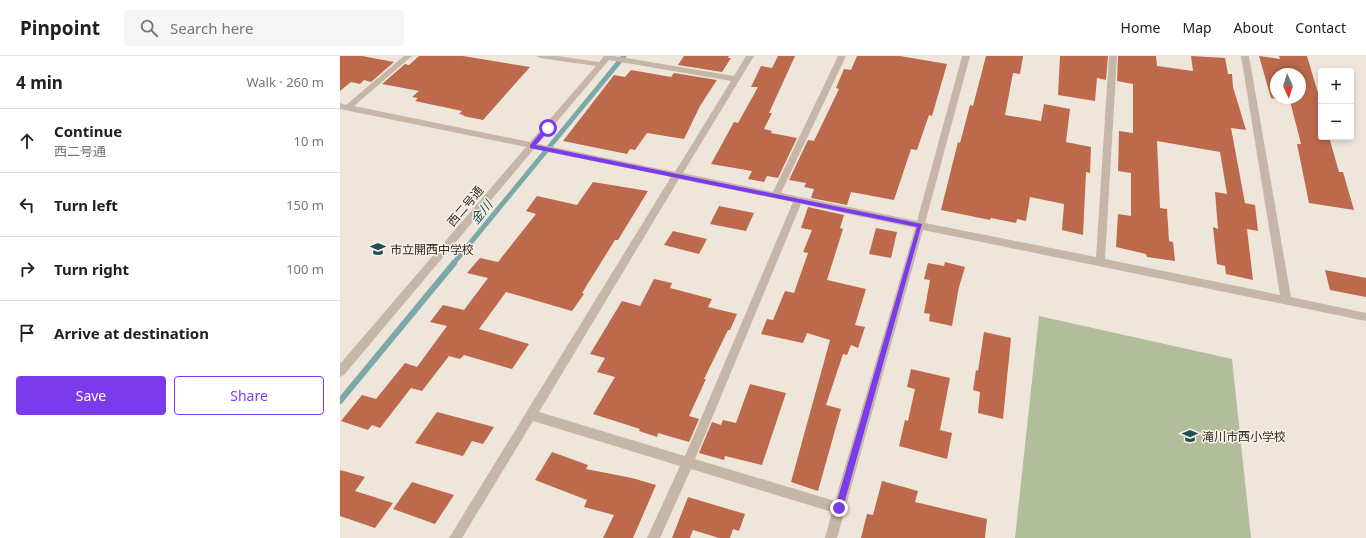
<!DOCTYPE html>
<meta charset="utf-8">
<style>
:root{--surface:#fff;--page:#f6f6f6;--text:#202124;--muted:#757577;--line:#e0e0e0;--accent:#7c3aed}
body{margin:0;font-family:"Noto Sans","Noto Sans JP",sans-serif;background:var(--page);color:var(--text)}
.controls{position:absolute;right:12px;top:12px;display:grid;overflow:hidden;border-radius:4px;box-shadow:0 2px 6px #0003}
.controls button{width:36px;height:36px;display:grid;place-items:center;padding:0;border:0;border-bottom:1px solid var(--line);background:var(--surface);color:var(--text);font:20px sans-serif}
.compass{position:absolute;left:930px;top:12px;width:36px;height:36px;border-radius:50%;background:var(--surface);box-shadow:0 2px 6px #0003;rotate:176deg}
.stop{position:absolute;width:12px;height:12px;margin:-9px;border:3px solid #7c3aed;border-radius:50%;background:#fff}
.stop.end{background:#7c3aed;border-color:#fff;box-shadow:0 1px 4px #0008}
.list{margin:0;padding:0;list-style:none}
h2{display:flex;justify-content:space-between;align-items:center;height:52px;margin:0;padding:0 16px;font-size:17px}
h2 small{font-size:13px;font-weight:400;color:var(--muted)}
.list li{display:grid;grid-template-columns:26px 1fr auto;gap:12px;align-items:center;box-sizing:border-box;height:64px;padding:0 16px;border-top:1px solid var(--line)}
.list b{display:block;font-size:15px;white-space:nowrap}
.list p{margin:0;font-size:13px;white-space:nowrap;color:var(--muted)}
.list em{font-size:13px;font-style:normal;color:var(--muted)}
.actions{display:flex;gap:8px;padding:12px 16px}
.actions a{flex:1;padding:9px 0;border:1px solid var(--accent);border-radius:4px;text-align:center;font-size:14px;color:var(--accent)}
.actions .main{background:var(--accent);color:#fff}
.icon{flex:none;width:22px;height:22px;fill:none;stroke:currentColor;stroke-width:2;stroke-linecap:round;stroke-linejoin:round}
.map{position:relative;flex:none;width:1026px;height:482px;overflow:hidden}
header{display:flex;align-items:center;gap:24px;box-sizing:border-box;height:56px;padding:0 20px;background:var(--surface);border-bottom:1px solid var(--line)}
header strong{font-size:19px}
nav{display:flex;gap:22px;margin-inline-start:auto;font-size:14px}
.search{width:280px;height:36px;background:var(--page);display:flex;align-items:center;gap:10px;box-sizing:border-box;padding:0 14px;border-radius:4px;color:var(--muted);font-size:15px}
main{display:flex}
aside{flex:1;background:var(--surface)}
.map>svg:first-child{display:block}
</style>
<header>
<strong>Pinpoint</strong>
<div class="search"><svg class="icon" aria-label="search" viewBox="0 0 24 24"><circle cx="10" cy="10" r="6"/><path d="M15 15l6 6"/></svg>Search here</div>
<nav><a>Home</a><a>Map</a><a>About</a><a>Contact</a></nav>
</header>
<main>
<aside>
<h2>4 min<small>Walk · 260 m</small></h2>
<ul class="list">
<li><svg class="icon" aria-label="ahead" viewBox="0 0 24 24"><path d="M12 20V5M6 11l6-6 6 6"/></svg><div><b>Continue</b><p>西二号通</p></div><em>10 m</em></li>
<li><svg class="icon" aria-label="left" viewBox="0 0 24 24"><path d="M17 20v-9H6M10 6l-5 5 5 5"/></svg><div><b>Turn left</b></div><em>150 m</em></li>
<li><svg class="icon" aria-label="right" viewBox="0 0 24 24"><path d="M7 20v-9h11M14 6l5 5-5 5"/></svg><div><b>Turn right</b></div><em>100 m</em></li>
<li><svg class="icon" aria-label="arrive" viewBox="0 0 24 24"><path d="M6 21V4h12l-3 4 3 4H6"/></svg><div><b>Arrive at destination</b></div></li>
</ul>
<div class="actions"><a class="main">Save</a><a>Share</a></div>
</aside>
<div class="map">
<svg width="1026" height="482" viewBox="0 0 1026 482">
<rect width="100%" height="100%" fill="#efe6db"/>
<polygon fill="#b2bd9c" points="699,260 892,303 911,482 675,482"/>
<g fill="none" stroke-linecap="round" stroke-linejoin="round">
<polyline stroke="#7ca8aa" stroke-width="5" points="113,208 284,0"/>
<polyline stroke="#7ca8aa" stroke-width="6" points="0,345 114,207"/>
</g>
<g fill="#bc694c" fill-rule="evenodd">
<polygon points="0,0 22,0 54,6 31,26 24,24 20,28 11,26 0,35"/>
<polygon points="79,0 123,0 190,11 143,64 123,60 124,59 119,58 122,55 75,45 78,42 72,41 79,35 42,28 65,8 69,9"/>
<polygon points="344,0 389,0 388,2 391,2 382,16 338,9"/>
<polygon points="438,0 455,0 429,57 432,57 424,73 432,75 431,77 457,82 438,122 427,120 424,126 408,123 412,115 371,108 394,66 398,67 418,31 411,31 421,10 432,12"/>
<polygon points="517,0 560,0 607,8 592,60 589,59 577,94 571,93 554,144 511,136 507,149 471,142 474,133 464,131 466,127 449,124 468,84 474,85 499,33 496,32 504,13 511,14"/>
<polygon points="646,0 683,0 680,18 673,17 665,59 701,65 704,48 730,53 726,86 751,91 750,117 746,116 743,179 722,174 724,148 690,141 686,165 677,163 676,167 651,162 650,164 601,154 618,86 620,87 630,49 633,50"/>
<polygon points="720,0 768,0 766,24 757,22 755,45 718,39"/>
<polygon points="778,0 816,0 817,10 853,15 851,0 885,2 888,18 892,18 893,31 906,74 891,72 905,147 915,149 918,175 907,173 913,224 886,218 885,210 877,208 873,171 878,173 875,136 887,138 880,96 817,85 820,152 827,153 829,185 833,186 835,205 807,201 806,198 776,191 778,158 791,160 791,117 778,115 779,75 793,77 793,28 777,25"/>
<path d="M919 0 940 3 939 0H967L981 47V81H989L999 116H1003L1014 154 969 147 957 88H961L950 45 931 42ZM936 18H960V42H936Z"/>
<polygon points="291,14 331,21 334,17 377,24 360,50 344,83 307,77 295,94 290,93 287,98 223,85 274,19 285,21"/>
<polygon points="253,126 308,135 278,184 275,184 242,237 244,238 232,255 166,236 139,273 189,288 172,313 124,299 120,303 109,300 82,335 71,332 40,372 32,369 28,374 1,365 22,339 36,343 65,307 77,311 107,270 90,266 103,249 124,254 148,222 127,217 140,202 158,206 196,158 186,155 197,140 237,149"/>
<polygon points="379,150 414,157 406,175 370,168"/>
<polygon points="468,151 504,159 500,172 503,173 487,224 526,233 515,269 525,271 518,292 511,289 507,299 503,298 486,349 501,353 478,435 451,426 490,284 467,277 463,287 421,278 427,263 433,264 445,235 454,237 468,197 463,196 472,174 461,172"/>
<polygon points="536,172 557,176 551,202 529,198"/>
<polygon points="333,175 367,183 359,198 324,189"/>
<polygon points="605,206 625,211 619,231 612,270 589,265 590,258 584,257 590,224 584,223 588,207 604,210"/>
<polygon points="985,214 1026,222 1026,241 990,234"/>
<polygon points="314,223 332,227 330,232 372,243 368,251 397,258 390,274 388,274 364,323 366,323 349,360 359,363 349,386 318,377 317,381 299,375 300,373 253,358 275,321 257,316 265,302 250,298 282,245 300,250"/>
<polygon points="644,276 671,282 663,363 638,357 640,336 633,334 636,314 638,315"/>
<polygon points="571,313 610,322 600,374 612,377 607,403 559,390 565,364 568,365 575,333 567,331"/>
<polygon points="410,328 446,337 422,409 385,400 384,404 359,397 372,366 381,369 383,364 396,367"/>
<polygon points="97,356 154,371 143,388 132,385 123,400 75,387"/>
<polygon points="212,396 248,409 246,413 292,422 316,429 293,482 263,482 274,459 244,451 247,444 195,424"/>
<polygon points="0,414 25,421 15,435 53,447 35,472 0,460"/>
<polygon points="542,425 578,435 575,446 647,463 645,482 521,482 527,458 533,459"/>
<polygon points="72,426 114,439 95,468 53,453"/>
<polygon points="348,441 405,458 399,475 393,473 390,482 379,482 353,474 350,482 332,482"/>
</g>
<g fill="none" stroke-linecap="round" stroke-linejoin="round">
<path fill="#c6b6a8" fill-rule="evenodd" d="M64 0H72L14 50 190 86 256 10 200 2 196 0H217L259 6 264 0H274L394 20 406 0H414L343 117 433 136 498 0H506L441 137 577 165 622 0H630L585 167 756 201 769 0H777L765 203 940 239 901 0H909L951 241 1026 257V265L583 174 497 482H485L492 456 351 413 320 482H307L340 410 193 365 122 482H109L331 121 194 93 4 319 0 321V308L186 91 0 53V47L6 49ZM269 4 391 25 335 116 198 88ZM339 123 453 146 345 400 199 356ZM461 148 575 172 495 445 355 403Z"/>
</g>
<polygon fill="#7c3aed" points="206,70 211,72 196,89 582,168 502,455 496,455 495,452 577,171 190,92 190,89"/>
<defs>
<g id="school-bare" transform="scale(1.2)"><path d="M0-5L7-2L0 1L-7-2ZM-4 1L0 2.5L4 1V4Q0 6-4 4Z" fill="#214e52" stroke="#f8f0e7" stroke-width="2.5" paint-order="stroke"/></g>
</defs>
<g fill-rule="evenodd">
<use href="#school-bare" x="38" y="193"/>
<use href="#school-bare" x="850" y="380"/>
</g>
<g text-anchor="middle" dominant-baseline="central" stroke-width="3" stroke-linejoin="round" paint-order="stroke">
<g font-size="12" fill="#342c28" stroke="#f8f0e7">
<text transform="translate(125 150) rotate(-50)">西二号通</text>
</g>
<g font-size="12" fill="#342c28" stroke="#f8f0e7" text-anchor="start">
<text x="50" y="193">市立開西中学校</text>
<text x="862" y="380">滝川市西小学校</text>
</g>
<g font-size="13" font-style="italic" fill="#214e52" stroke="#f8f0e7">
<text transform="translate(141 156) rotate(-51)">金川</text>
</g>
</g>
</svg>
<div class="controls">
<button>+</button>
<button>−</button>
</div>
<svg class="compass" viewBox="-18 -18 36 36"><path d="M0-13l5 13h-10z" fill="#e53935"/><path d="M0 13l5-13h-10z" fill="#757577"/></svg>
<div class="stop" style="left:208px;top:72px"></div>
<div class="stop end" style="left:499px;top:452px"></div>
</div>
</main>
